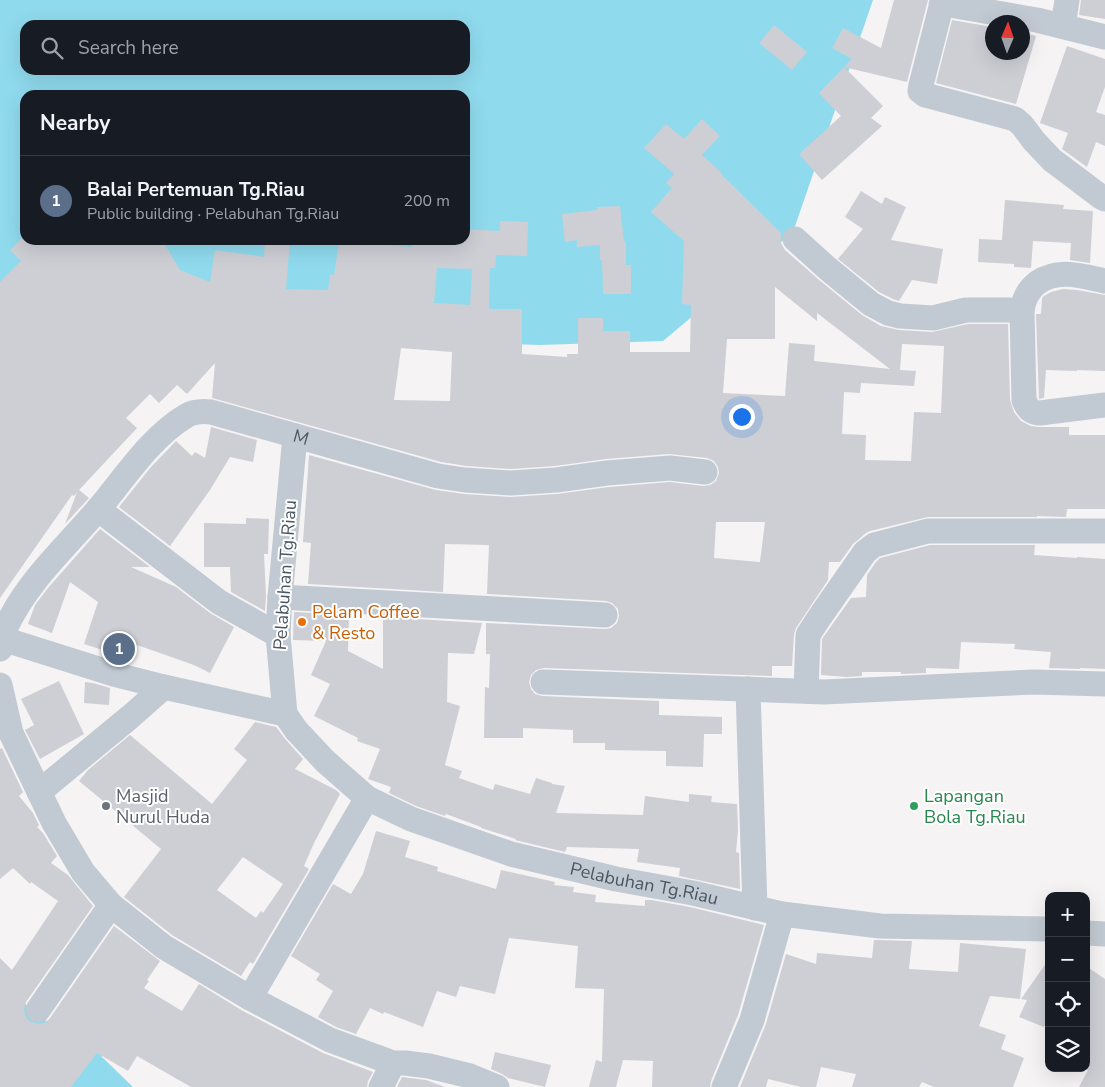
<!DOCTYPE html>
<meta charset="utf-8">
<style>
:root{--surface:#171b24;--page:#242831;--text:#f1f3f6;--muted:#9ea1a6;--line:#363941;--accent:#1a73e8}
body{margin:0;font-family:"Nunito Sans",sans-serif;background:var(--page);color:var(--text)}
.controls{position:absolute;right:15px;bottom:15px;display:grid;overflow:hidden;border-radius:10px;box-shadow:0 5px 20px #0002}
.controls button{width:45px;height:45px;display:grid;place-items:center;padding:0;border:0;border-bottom:1px solid var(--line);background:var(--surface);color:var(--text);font:25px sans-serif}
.compass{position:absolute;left:985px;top:15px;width:45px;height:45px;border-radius:50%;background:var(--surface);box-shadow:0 5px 20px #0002;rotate:2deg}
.you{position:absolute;left:741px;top:416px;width:18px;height:18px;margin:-12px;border:4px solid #fff;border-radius:50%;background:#1a73e8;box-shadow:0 0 0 8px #1a73e833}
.badge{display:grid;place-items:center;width:32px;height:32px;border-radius:50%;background:var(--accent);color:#fff;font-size:16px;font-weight:700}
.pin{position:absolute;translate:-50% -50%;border:2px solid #fff;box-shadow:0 1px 5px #0006}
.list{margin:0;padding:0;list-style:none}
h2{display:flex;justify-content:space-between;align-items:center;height:65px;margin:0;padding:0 20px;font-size:21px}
h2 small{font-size:16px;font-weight:400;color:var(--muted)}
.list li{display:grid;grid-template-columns:32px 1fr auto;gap:15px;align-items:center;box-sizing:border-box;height:90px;padding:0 20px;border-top:1px solid var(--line)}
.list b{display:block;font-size:19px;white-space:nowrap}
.list p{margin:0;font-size:16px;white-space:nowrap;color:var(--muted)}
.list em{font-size:16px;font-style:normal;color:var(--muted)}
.icon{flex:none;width:28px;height:28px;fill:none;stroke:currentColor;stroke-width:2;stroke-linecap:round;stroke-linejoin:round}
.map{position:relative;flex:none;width:1105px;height:1087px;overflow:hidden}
.search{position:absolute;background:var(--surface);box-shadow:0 5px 20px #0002;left:20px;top:20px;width:450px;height:55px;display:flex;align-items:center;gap:12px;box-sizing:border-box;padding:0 18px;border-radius:15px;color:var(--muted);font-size:19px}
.panel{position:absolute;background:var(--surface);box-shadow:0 5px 20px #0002;left:20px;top:90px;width:450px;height:155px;border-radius:15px}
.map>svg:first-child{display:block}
</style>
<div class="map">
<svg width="1105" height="1087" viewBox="0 0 1105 1087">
<rect width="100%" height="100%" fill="#f5f3f3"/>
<g fill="#90daee" fill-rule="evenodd">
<path d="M0 0H873L793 232 663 341 540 345 251 337 181 357 0 498ZM25 25H465V70H25ZM25 95H465V240H25Z"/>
<polygon points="0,980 40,1018 100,1046 102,1057 133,1087 0,1087"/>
</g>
<g fill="#cdcfd5" fill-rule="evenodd">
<polygon points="894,0 928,0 907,82 844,67 852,59 832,48 843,28 881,48"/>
<polygon points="1081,0 1105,0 1105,19 1079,15"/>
<polygon points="952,20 992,27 992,52 1022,52 1022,32 1036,36 1016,104 936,83"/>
<polygon points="774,25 807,52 792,70 759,43"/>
<polygon points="1067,46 1105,59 1105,87 1096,112 1105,115 1105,146 1096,142 1087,167 1062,149 1068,133 1040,123"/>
<polygon points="844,67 883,106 871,118 882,126 822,180 799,154 841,116 819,93"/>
<path d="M702 119 720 136 702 155 721 172 720 173 782 234 781 236V243L785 250 818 279 862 315 881 326 899 330 932 332 968 324H1008L1010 400 1014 412 1021 421 1031 426 1039 427H1069V435H1105V509H1067L1066 517 1037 516V517H928L870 531 866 533 853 544 840 562H829L828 580 796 628 794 634 792 666H772V676L544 668 536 670 531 675 529 682 531 689 535 694 542 696 659 701V715L722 717V734H704L703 767 666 766V751L605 750V743H573V730L523 728V738H484L485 687 489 688 490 654H486V623L605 629 611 628 617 623 619 616 618 609 612 603 606 601 487 594 489 545 445 544 443 592 308 584 311 543 303 542 309 455 436 490 464 494 510 497 557 494 609 487 670 482 703 486 710 485 716 481 719 473 718 467 714 461 707 458 669 454 606 459 555 466 511 469 467 466 441 462 212 398 215 363 187 394 177 385 159 403 150 394 126 418 137 428 79 490 89 498 65 524 77 492 74 496 72 495 0 598V282L21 261 10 250 24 236 25 240H162L180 270 210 282 215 250 264 257 265 240H290L286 289 328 290 330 275H334L339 242 367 246V244L412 247 413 240H465V229L500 231V221L528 222 527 256 496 255 495 268H490L489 309H522V354L567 357V354H578V318H603V331H630V352H690L691 305 682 304 684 241 651 212 672 188 666 183 674 174 644 148 666 124 684 139ZM437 268 472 269 470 305 434 303ZM775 287 817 321V313L890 369 814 361 815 345 789 343 785 396 723 393 727 339H775ZM902 344 944 346 941 413 914 412 911 461 865 460 866 435 842 434 844 392 860 393 861 383 914 386 916 371 900 370ZM401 348 452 352 450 401 394 400ZM716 522H765L760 562 714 558Z"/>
<polygon points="861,191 882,204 885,197 906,207 891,240 943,249 937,284 912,280 899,301 893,299 879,292 838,259 863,229 845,217"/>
<polygon points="1005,200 1064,205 1063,209 1093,211 1090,263 1070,260 1071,243 1033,241 1031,268 1014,267 1014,264 978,262 979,239 1002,240"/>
<polygon points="620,206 624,242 626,240 626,265 631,265 631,294 603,294 602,260 600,260 600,245 577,247 577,240 565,242 562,214 597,210 597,207"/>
<polygon points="1063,289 1077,290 1105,295 1105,371 1077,370 1077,371 1046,370 1044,398 1039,399 1036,314 1041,314 1042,298 1044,296 1051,292"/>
<polygon points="211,427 257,440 253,462 230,457 210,490 170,546 119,507 151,467 176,441 192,456 195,452 205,458"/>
<polygon points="246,518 269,519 268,554 264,554 266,596 265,611 231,592 230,567 204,567 204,523 246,524"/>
<polygon points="100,529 150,567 131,567 176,587 210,613 234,627 210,673 194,665 117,638 112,653 84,644 98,602 70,582 52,633 28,624 35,605 48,588"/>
<polygon points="930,545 1035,545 1034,555 1077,558 1077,557 1105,559 1105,669 1080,668 1080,669 1049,668 1051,652 1014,649 1015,644 961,642 959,669 926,668 926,673 901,674 901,672 862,672 862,676 847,677 821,675 822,639 851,598 866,597 867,575 876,562 880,558"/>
<polygon points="294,612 349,615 348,651 383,669 383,617 482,623 474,654 448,653 447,702 460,706 445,765 462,771 459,778 493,790 495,784 530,794 536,778 552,783 552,784 565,786 556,813 643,815 645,796 689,802 689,794 712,796 711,802 737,804 738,830 736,852 739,853 740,889 679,876 680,868 637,862 639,849 567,847 565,852 515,840 516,839 481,828 481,827 446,814 445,816 416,806 389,793 391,787 368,779 380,749 357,741 358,738 314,716 330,684 311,675 326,641 293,640"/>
<polygon points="59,681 84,734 40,759 25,730 34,725 21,699"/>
<polygon points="85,682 93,683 110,688 109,705 84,703"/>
<path d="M255 722 276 727 286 740 303 759 295 769 336 790 340 794 314 843 304 866 309 869 253 964 250 962 241 976 172 935 124 897 161 849 79 781 88 770 130 735 212 804 247 760 234 749ZM243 857 283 884 263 913 261 911 256 918 217 890Z"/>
<polygon points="2,748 23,792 19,796 33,813 39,825 37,827 43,833 57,856 51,863 68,875 93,906 26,1002 24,1009 25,1016 29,1021 37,1024 45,1023 50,1018 114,926 160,961 147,980 149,981 144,988 182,1011 199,984 243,1011 323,1053 373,1072 368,1081 367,1087 191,1087 137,1056 128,1071 97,1053 71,1087 0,1087 0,958 12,970 58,901 31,882 30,884 13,868 0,879 0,749"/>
<polygon points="376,831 410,841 405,857 438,867 437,871 496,889 501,870 555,882 554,885 574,887 573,892 596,895 595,902 645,906 645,900 651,900 690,907 764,925 738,1015 711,1081 710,1087 652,1087 653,1061 623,1060 616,1087 589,1087 596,1060 602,1062 604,989 575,988 578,946 509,938 495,994 460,986 456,997 437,991 423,1027 384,1012 383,1014 370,1008 356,1034 336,1027 318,1017 333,991 316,980 320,974 291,956 333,884 351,894 363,874"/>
<polygon points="874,940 912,941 909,969 958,972 960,943 1026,949 1020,999 990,996 979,1026 1006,1035 1001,1049 1024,1058 1013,1087 934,1087 922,1082 919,1087 852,1087 856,1074 821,1067 816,1087 801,1087 768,1079 766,1087 740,1087 766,1024 786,954 816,964 817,953 872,958"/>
<polygon points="1049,959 1049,1015 1044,1027 1019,1017 1027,1000 1021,999"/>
<polygon points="1086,966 1105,979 1105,1087 1079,1087 1088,1070 1086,1069"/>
<polygon points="495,1052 551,1065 545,1087 508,1078 502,1074 491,1069"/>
<polygon points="402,1077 426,1080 445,1087 397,1087"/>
</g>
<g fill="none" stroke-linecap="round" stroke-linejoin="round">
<g stroke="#c1cad2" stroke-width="25">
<polyline points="1063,26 1067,0"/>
<polyline points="1105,37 1037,20 944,4 941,5 941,7 921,85 920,91 925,95 1015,119 1022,125 1034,141 1052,160 1101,197 1105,199"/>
<polyline points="795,239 827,268 871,304 888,313 900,316 933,318 966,310 1022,310"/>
<path d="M1105 281C1082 276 1058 268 1037 283 1028 290 1024 298 1022 310L1024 400C1027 408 1031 413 1040 413L1105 405"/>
<path id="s1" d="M295 436 280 597 278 635 285 714 296 730 325 761 367 798 411 819 511 854 616 879 693 893 782 914 880 926 1049 929"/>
<polyline points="98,509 219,602 278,635"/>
<polyline points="280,597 605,615"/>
<polyline points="3,639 117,675 164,687 285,714"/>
<path id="s2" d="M0 649C2 642 3 634 6 627 28 580 67 546 100 507 125 477 152 436 186 416 194 411 202 411 211 412L438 476 465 480 511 483 556 480 607 473 670 468 705 472"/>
<polyline points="543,682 824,692 1034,682 1105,684"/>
<polyline points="0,685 11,733 54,823 83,872 111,905 164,947 250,998 330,1040 393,1063 405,1063 429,1066 470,1076 497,1087"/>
<polyline points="748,689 755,908"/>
<polyline points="806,691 808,635 819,618 865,552 874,545 928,531 1105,531"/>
<polyline points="39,792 130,717 164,687"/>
<polyline points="1086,933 1105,934"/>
<polyline points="250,998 367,798"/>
<polyline points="38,1010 111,905"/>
<polyline points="381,1087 393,1063"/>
<polyline points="724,1087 752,1020 782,914"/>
</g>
</g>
<circle fill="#e8710a" stroke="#fff" stroke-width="2" cx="302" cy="622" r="5"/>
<circle fill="#6b7280" stroke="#fff" stroke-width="2" cx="106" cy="806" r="5"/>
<circle fill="#2e9e5b" stroke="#fff" stroke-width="2" cx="914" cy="806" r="5"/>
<g text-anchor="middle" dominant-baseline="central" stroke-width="4" stroke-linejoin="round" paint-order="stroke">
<g font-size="18" fill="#4a5661" stroke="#fff">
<text stroke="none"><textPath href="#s2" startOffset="421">M</textPath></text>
<text transform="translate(285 575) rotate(-86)">Pelabuhan Tg.Riau</text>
<text stroke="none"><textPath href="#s1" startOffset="688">Pelabuhan Tg.Riau</textPath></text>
</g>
<g font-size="18" fill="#c56008" stroke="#fff" text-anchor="start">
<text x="312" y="612">Pelam Coffee<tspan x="312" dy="21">&amp; Resto</tspan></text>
</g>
<g font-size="18" fill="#5b616d" stroke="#fff" text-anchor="start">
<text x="116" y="796">Masjid<tspan x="116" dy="21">Nurul Huda</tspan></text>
</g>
<g font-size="18" fill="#27864d" stroke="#fff" text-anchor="start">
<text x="924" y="796">Lapangan<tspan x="924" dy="21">Bola Tg.Riau</tspan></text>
</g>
</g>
</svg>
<div class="controls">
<button>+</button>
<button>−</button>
<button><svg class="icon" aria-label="locate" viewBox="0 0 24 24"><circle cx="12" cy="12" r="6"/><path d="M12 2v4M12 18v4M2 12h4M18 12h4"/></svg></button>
<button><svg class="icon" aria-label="layers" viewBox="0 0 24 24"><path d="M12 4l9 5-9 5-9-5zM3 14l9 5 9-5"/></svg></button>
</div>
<svg class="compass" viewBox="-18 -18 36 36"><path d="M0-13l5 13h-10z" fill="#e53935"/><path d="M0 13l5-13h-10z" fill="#9ea1a6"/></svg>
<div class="you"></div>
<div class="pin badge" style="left:119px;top:649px;background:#5c6f8a">1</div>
<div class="search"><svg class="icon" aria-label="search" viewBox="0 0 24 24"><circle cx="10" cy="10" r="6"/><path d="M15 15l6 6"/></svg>Search here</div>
<section class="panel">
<h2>Nearby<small></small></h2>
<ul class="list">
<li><span class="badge" style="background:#5c6f8a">1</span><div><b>Balai Pertemuan Tg.Riau</b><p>Public building · Pelabuhan Tg.Riau</p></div><em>200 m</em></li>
</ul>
</section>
</div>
